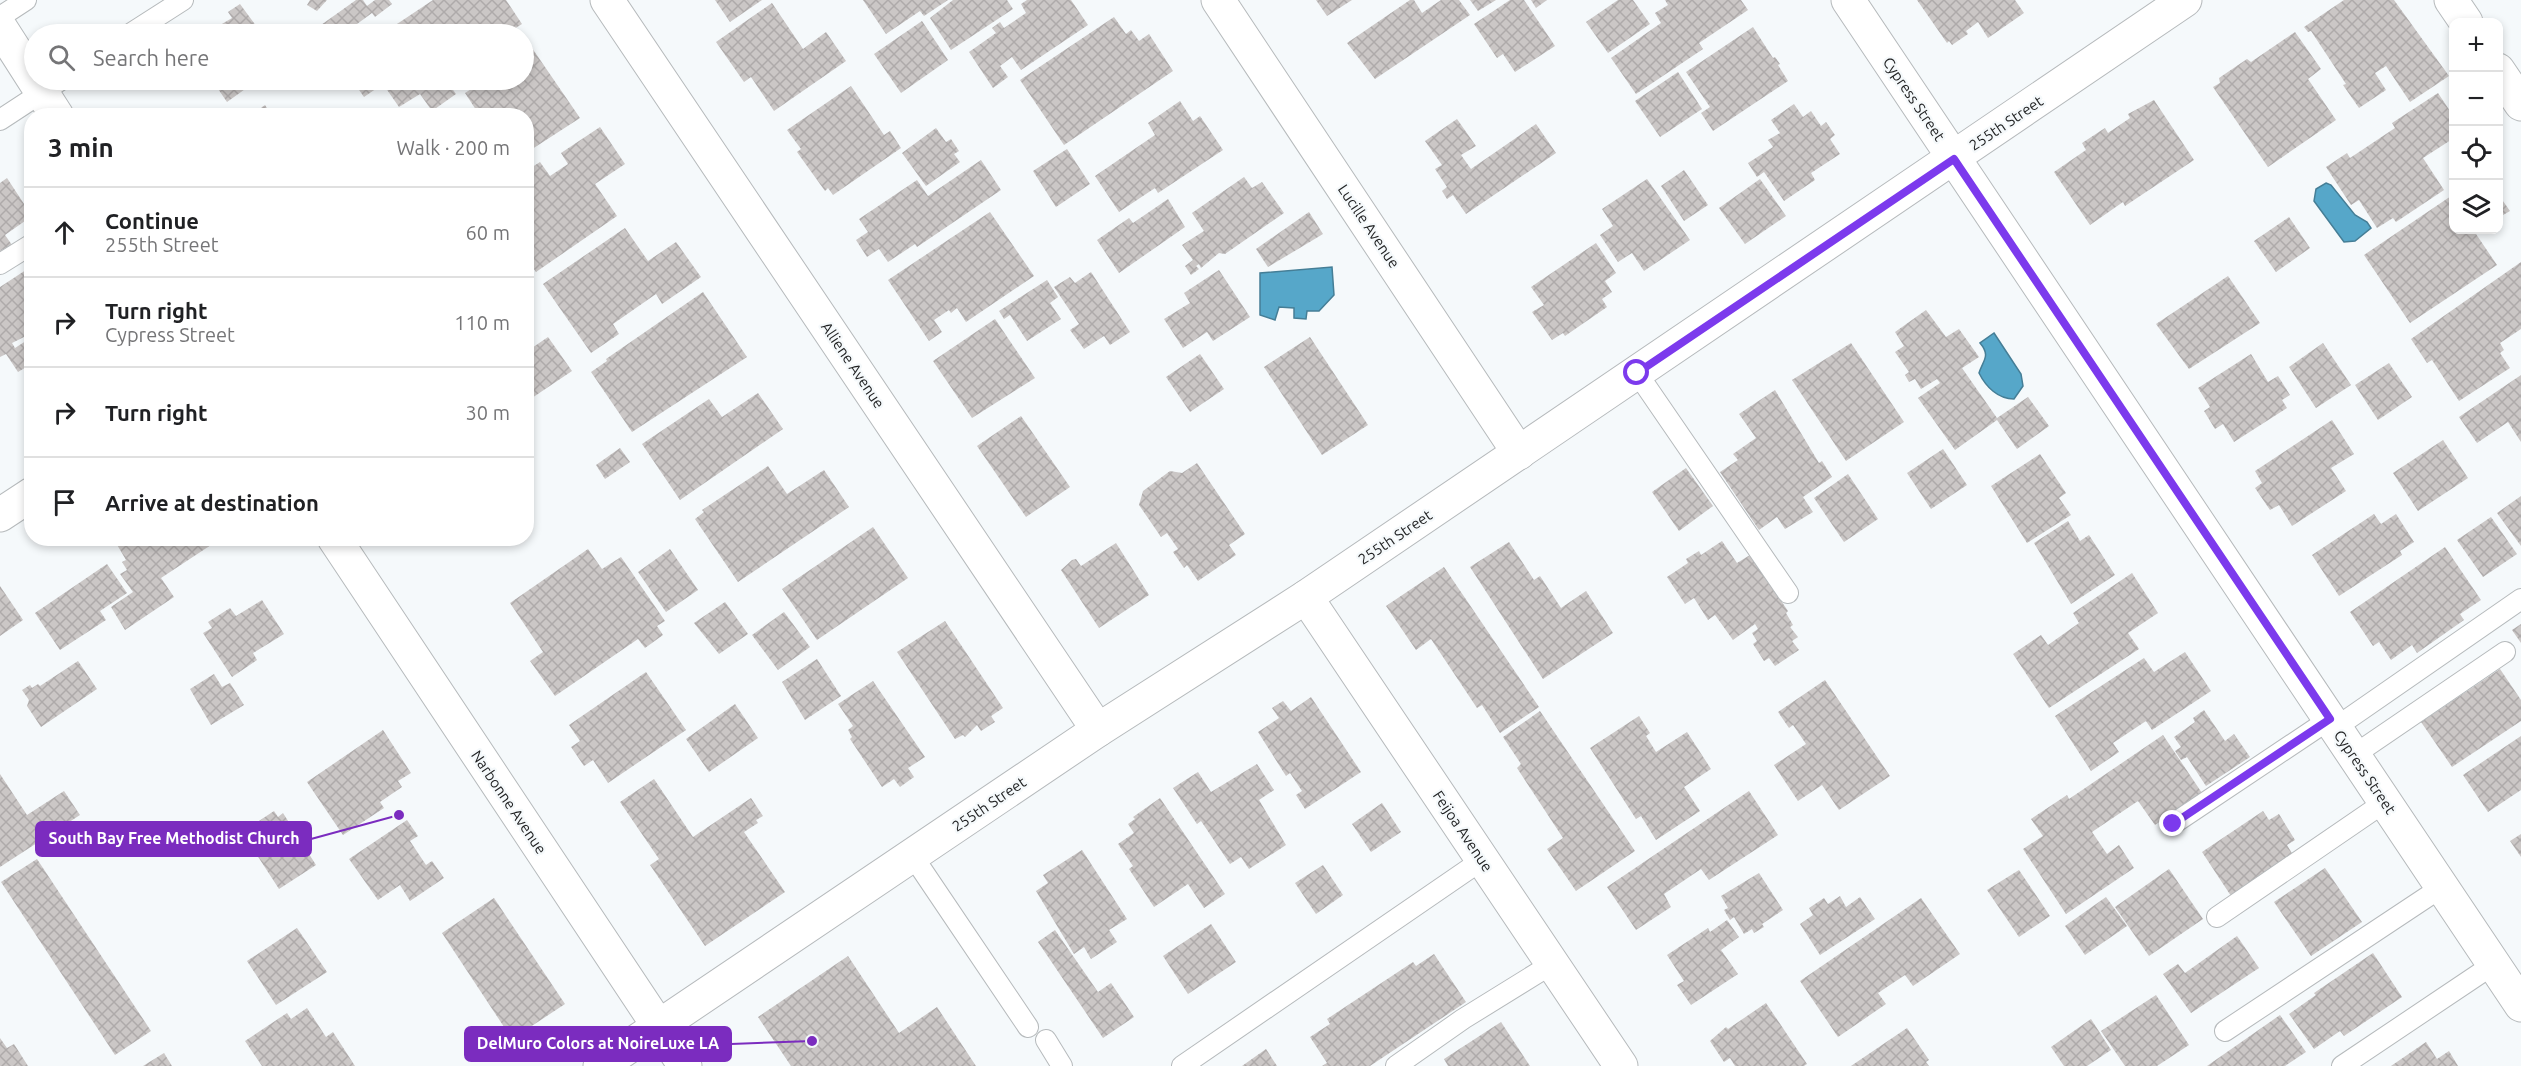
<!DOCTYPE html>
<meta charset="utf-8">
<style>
:root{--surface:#fff;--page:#f6f6f6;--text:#202124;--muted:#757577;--line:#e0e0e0}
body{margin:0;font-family:Ubuntu,sans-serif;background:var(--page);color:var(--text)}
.controls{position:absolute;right:18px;top:18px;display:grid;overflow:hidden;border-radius:12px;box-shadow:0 3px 9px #0003}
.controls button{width:54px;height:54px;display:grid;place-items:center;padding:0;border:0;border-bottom:2px solid var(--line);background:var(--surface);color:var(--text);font:30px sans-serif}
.stop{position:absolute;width:18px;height:18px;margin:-14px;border:4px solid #7c3aed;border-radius:50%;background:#fff}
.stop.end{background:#7c3aed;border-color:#fff;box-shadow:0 2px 6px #0008}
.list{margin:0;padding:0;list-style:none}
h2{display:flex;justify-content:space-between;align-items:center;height:78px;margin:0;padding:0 24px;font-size:26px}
h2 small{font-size:20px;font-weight:400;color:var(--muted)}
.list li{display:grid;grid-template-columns:39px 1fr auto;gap:18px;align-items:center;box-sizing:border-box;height:90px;padding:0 24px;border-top:2px solid var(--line)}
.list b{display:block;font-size:22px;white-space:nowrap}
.list p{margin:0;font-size:20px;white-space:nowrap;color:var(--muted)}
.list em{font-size:20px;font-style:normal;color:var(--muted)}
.icon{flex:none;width:33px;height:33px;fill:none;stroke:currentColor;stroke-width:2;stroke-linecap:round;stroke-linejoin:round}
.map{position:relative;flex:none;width:2521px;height:1066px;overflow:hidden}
.search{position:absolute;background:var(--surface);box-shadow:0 3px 9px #0003;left:24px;top:24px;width:510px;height:66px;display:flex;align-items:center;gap:15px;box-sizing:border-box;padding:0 21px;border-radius:33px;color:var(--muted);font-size:22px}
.panel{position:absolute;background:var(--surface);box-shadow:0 3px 9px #0003;left:24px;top:108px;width:510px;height:438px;border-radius:24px}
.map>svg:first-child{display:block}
</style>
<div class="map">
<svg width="2521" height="1066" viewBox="0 0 2521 1066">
<defs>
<pattern id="building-cross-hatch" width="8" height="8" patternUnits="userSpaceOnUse" patternTransform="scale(1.5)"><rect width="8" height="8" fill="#cbc7c6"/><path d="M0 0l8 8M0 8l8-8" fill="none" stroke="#aeaaaa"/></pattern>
</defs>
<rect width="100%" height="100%" fill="#f5f9fb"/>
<g fill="#56a7c9" stroke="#457e96" stroke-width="1.5">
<polygon points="2326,183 2331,185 2355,215 2367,222 2371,228 2355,241 2344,242 2314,201 2316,189"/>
<polygon points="1332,267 1334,295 1319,311 1307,311 1306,319 1294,318 1294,308 1279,307 1275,320 1260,315 1260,273"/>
<path d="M1994 333 2021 374 2023 386 2014 399C1998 399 1986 387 1979 373 1983 360 1991 356 1980 343Z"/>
</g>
<g fill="url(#building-cross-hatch)">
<polygon points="310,0 327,0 317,11 307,5"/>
<polygon points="356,0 363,0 367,6 375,0 389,0 392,4 375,17 372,13 357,24 364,34 317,34 314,30"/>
<polygon points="433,0 506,0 522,24 506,34 382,34"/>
<polygon points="715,0 762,0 730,22"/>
<polygon points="863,0 948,0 924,16 920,11 886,34"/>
<polygon points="953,0 1007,0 1013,9 951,50 930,18"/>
<polygon points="1027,0 1071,0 1088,25 1021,70 1012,57 1000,66 1008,77 993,88 969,52 996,33 992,28 1000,22 1004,28 1026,13 1021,4"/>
<polygon points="1316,0 1352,0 1327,16"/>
<polygon points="1410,0 1414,0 1422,13 1441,0 1459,0 1470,15 1375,79 1347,43"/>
<polygon points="1470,0 1496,0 1478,11"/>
<polygon points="1510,0 1524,0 1555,46 1515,72 1503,54 1497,58 1474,24"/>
<polygon points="1531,0 1547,0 1536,8"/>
<polygon points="1618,0 1633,0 1650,24 1608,53 1586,22"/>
<polygon points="1665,0 1741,0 1748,10 1699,43 1703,49 1636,94 1611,58 1661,23 1655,13 1668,5"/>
<polygon points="1917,0 2015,0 2024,13 1988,38 1978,22 1966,31 1968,34 1952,45 1949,41 1947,43"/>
<polygon points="2344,0 2394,0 2449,76 2410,102 2386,66 2375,73 2386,90 2359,108 2343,85 2346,84 2311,31 2308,32 2304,27"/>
<polygon points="772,3 803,49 826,32 846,61 774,111 751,77 744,82 716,42"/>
<polygon points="240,4 257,27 249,34 205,34 232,18 228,12"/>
<polygon points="1114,17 1126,34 1131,30 1139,41 1149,34 1173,71 1064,145 1020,80"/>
<polygon points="922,21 948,60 901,93 874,54"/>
<polygon points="1753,27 1773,58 1775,57 1780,64 1778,65 1788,81 1713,131 1701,113 1710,107 1686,72"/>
<polygon points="2295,32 2321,69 2308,79 2336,120 2268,167 2213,87 2220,83 2219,78 2247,59 2251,62"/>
<polygon points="532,48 580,118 526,153 526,116 480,116 465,93 485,80 524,80 524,54"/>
<polygon points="1678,72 1702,109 1660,137 1635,101"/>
<polygon points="212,80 268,80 262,84 255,82 227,102"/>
<polygon points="352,80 446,80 456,94 432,111 420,94 399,107 383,84 364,97"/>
<polygon points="851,86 884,135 890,131 901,148 833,195 828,188 825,191 797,152 801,149 787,130"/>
<polygon points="2438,93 2454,117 2454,138 2423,158 2444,190 2396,222 2393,218 2377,228 2359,200 2351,205 2326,167 2347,153 2350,158 2395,128 2392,123"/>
<polygon points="2154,100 2194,160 2125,206 2123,202 2090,225 2054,172 2086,150 2082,143 2105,128 2108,133 2130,118 2128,114"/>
<polygon points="1180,101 1193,121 1200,116 1223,150 1158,193 1155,188 1119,212 1095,176 1155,135 1148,123"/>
<polygon points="1794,104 1803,117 1811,111 1821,126 1826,122 1835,135 1830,139 1840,154 1811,173 1815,180 1784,201 1764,172 1757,177 1748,163 1773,147 1768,140 1780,133 1771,120"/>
<polygon points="265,105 272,116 250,116"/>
<polygon points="1457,119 1476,146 1461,155 1471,169 1536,124 1556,153 1466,214 1453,195 1447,199 1442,191 1447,187 1435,169 1442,165 1425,141"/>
<polygon points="600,127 625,164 595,184 617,216 536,272 526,258 526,171 540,162 550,176 568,164 561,153"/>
<polygon points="936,128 946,142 951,139 959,151 954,154 960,162 926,186 902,153"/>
<polygon points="1067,149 1090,184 1056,207 1033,171"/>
<polygon points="981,160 1001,190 917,247 915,244 888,262 879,249 867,257 856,240 868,232 859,219 917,180 928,196"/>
<polygon points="1684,170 1708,205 1684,221 1661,186"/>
<polygon points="1244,177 1252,188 1262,182 1284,213 1225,254 1219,253 1201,268 1199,264 1196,266 1199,269 1191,275 1185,266 1193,260 1182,245 1204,231 1192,213"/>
<polygon points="7,178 32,216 5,235 12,245 0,251 0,183"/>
<polygon points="1647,179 1690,240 1644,271 1632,253 1618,262 1600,235 1613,226 1602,209"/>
<polygon points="1760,179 1786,216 1745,244 1719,208"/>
<polygon points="2454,194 2454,230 2482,230 2476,234 2497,265 2410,323 2364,255"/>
<polygon points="2498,194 2510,211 2498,218"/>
<polygon points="1168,199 1185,227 1119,273 1097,240 1129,218 1133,223"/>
<polygon points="990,212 1034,276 966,322 957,308 951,313 949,310 934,320 942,332 929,341 888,280"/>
<polygon points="1309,212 1323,234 1268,267 1256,249"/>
<polygon points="2289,217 2310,248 2276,272 2254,241"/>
<polygon points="625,228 648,261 676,242 701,277 662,304 656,294 613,324 619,334 591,353 543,284"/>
<polygon points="1596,243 1616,273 1605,281 1612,292 1602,299 1607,307 1565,336 1563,333 1552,340 1532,312 1544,305 1531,287"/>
<polygon points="2521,262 2521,329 2500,343 2504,350 2500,353 2510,368 2459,401 2432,360 2427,363 2411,339"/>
<polygon points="32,266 32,333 12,343 15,348 32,337 32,372 28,366 18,372 6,354 0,357 0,287"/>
<polygon points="1219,270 1250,317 1213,341 1207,332 1183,348 1164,319 1190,303 1184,293"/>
<polygon points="1091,272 1130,332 1110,345 1104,336 1084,349 1070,330 1079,324 1054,287 1070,277 1075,283"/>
<polygon points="2228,276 2260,323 2189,369 2156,324"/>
<polygon points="1047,280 1058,297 1050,303 1061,319 1027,341 1010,315 1004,319 999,311"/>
<polygon points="703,292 747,357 632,432 591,372 607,361 606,359"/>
<polygon points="1926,310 1946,337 1959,329 1979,357 1962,368 1997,418 2028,397 2049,426 2017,449 1997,420 1955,450 1918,398 1940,383 1937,379 1921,389 1915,379 1909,382 1905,375 1909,372 1895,352 1904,346 1895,332"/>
<polygon points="995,319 1035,378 972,418 933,361"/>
<polygon points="548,337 572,371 526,402 526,352"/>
<polygon points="1310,337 1368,425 1322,455 1264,367"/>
<polygon points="1851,343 1904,422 1846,461 1792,380"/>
<polygon points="2323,343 2351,385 2316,408 2289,367"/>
<polygon points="1200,354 1224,389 1190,412 1166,377"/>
<polygon points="2251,354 2268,382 2278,376 2290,395 2282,400 2287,408 2234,442 2223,424 2215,429 2204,411 2210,407 2198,388"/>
<polygon points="2389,363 2412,397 2378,420 2355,385"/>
<polygon points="2521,375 2521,442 2508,422 2477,443 2459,417"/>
<polygon points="1775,390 1819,463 1822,461 1832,477 1803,497 1813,512 1785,529 1777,517 1759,530 1720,472 1738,460 1733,454 1756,438 1739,414"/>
<polygon points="758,393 783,429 680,500 642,444 709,399 722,417"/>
<polygon points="1021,416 1070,487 1026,517 977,446"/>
<polygon points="2332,420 2354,454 2331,468 2346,491 2292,526 2279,505 2270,510 2255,488 2262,483 2255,471"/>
<polygon points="2443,440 2468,478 2418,511 2393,473"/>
<polygon points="620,448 630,462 605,479 596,465"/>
<polygon points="1943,449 1967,485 1931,509 1907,473"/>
<polygon points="2040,454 2066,493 2059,498 2071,515 2027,543 1991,486"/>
<polygon points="1197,463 1245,534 1229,545 1236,555 1198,581 1187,565 1184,568 1173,552 1178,549 1167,533 1161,537 1139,505 1143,491 1170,471 1182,473"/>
<polygon points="768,466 787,494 824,470 849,507 738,582 695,519 704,512 702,510"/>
<polygon points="1686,468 1713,506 1679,531 1652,492"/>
<polygon points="1848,474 1878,519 1844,542 1814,498"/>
<polygon points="2521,496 2521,546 2497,513"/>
<polygon points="2374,514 2381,524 2396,514 2414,542 2400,551 2402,555 2339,596 2312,555"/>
<polygon points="2491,517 2517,554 2483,577 2457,540"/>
<polygon points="2068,521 2080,541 2089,535 2115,575 2071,604 2034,543"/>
<polygon points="873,527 908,578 817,640 782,589"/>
<polygon points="124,538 212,538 214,543 161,578 174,597 125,630 111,607 133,592 120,574 127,570 122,562 126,560 116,543"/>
<polygon points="1722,541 1737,563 1750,555 1788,611 1786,613 1793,625 1790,627 1798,637 1792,641 1799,650 1775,666 1769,658 1764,661 1753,644 1757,641 1752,633 1758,629 1755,624 1733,640 1715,615 1708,620 1694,598 1685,604 1667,577 1688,563 1686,559 1699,551 1701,555"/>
<polygon points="1509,542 1534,580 1540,576 1561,608 1586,591 1613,633 1543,679 1470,567"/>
<polygon points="1116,543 1149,595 1099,628 1061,570 1072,560 1076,559 1081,566"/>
<polygon points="2445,547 2481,600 2460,614 2464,620 2417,653 2412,645 2391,660 2379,642 2373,646 2350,612"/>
<polygon points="588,549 602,569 621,557 665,621 657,626 663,635 645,648 638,639 555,696 530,661 543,652 510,603"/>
<polygon points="670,549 698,590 666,612 638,572"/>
<polygon points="107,564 127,593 100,611 106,620 60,650 35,613"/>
<polygon points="1444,567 1539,707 1500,733 1482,705 1477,708 1431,639 1416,650 1386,606"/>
<polygon points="2132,573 2158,613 2128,633 2139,649 2049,708 2013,654 2041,635 2048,645 2079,623 2073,613"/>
<polygon points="0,586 23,620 0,636"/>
<polygon points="262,600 284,634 253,653 257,660 232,677 203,633 212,628 208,622 230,608 236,616"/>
<polygon points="725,602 748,634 719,654 694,623"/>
<polygon points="784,612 810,647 778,670 752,635"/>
<polygon points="945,621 1003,708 991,716 995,722 981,731 977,725 965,737 963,735 955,739 897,652"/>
<polygon points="2521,624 2521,643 2512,630"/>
<polygon points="2185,652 2211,691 2152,730 2146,721 2113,743 2119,752 2091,771 2055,716 2144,658 2154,672"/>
<polygon points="817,659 841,696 805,720 782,682"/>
<polygon points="78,661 97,689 41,727 27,706 29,700 22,690 30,685 32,688 38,684 40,686"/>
<polygon points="2500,669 2521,700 2521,721 2452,767 2421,722"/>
<polygon points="646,672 686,730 608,783 593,760 584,766 571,747 580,741 569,725"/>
<polygon points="214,674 222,687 230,683 244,705 211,725 190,689"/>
<polygon points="1825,680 1890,776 1839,810 1822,785 1798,801 1774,765 1806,744 1793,725 1789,728 1778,712"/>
<polygon points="873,681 925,757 908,768 914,777 900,787 894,779 882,787 850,739 852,737 848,730 853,726 838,704"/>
<polygon points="1311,697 1361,772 1305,809 1296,795 1302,791 1290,773 1286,776 1258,732 1279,718 1272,708 1283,701 1291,711"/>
<polygon points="735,704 758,738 709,772 686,739"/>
<polygon points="2204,710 2225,741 2234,734 2250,757 2206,786 2187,757 2181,760 2175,751 2181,747 2174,737 2195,722 2193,718"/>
<polygon points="1540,711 1635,851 1576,891 1547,849 1563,838 1517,768 1521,764 1503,737"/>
<polygon points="1639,716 1650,733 1646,736 1656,752 1687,732 1711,769 1684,787 1700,811 1656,840 1641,816 1636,819 1590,748"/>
<polygon points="383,730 411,773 398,781 402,787 380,802 384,808 343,835 307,782"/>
<polygon points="2163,735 2202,793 2155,825 2138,801 2092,832 2107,854 2119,845 2134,868 2066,914 2023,849 2043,836 2031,819 2067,795 2069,799"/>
<polygon points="2521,736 2521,790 2488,812 2463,775"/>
<polygon points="1257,764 1274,790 1259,800 1286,845 1249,869 1241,857 1230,864 1201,821 1197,824 1173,788 1198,772 1211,792"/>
<polygon points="0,774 27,815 64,791 80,815 0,867"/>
<polygon points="654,779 693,837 751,798 763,816 756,820 758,823 744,832 785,892 705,946 650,865 659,859 620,802"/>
<polygon points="1749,791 1778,835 1709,880 1701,869 1664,894 1671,907 1636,930 1607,887"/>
<polygon points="1160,798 1225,894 1204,908 1188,884 1154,907 1129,869 1133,866 1118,844 1134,833 1128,824 1135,819 1133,817"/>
<polygon points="1382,803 1401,832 1371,852 1352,824"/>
<polygon points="274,811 278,817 283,813 316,865 279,889 242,832"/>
<polygon points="2263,811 2269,820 2279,814 2295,840 2287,845 2293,855 2231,896 2202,852"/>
<polygon points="407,820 418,836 410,841 426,865 432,861 444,878 410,901 400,885 378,900 349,859"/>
<polygon points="2521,834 2521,857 2510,841"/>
<polygon points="1082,850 1127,919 1109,930 1117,942 1091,959 1084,947 1074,954 1036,891 1048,883 1043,875"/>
<polygon points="37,859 151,1031 115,1055 1,882"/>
<polygon points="1323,865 1343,895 1316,914 1295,883"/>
<polygon points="2325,868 2362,922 2311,956 2274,902"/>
<polygon points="2169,869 2203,919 2149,956 2115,907"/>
<polygon points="2019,870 2050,916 2019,937 1987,890"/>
<polygon points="1759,873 1783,910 1762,924 1764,927 1754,933 1752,929 1744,934 1734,917 1730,920 1724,910 1728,908 1721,896"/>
<polygon points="1840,896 1846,907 1860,897 1875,919 1820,955 1800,924 1813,915 1809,908 1824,898 1828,904"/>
<polygon points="2106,897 2127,926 2085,955 2065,926"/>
<polygon points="494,898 565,1004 512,1039 442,933"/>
<polygon points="1921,898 1960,954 1913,986 1905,975 1878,993 1886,1004 1838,1037 1800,981"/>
<polygon points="1727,920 1739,937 1721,950 1738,974 1691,1005 1677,985 1684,981 1667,955 1708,928 1710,932"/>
<polygon points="1211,924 1236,962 1188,994 1163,956"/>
<polygon points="297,928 327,972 276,1005 247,961"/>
<polygon points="1055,930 1098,992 1111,983 1134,1017 1103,1038 1038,942"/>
<polygon points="2237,936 2259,968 2191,1013 2163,974 2178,964 2185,973"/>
<polygon points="2373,953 2402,997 2344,1036 2340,1031 2314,1049 2289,1014 2316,995 2314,993"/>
<polygon points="1434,954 1466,1002 1370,1066 1322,1066 1327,1063 1310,1037 1330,1024 1327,1019 1413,962 1416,966"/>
<polygon points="848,956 899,1033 937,1007 976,1066 791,1066 758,1017"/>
<polygon points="2156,995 2189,1045 2157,1066 2125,1066 2101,1031"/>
<polygon points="1766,1003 1807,1064 1804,1066 1735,1066 1730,1058 1724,1062 1710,1041 1726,1027 1728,1029"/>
<polygon points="307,1008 326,1037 333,1032 355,1066 262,1066 245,1041 287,1013 291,1019"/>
<polygon points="2280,1015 2306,1052 2285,1066 2207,1066"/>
<polygon points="2091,1019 2111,1050 2087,1066 2064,1066 2051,1047"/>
<polygon points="1501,1022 1530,1066 1448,1066 1444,1059"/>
<polygon points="1907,1028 1929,1060 1926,1062 1929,1066 1851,1066"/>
<polygon points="0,1038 7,1048 14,1044 28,1066 0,1066"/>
<polygon points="2426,1042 2437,1059 2449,1051 2458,1066 2391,1066"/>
<polygon points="1266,1049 1277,1066 1242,1066"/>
<polygon points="164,1053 172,1066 143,1066"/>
</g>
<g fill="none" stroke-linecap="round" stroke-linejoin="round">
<g stroke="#b6babc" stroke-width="22">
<g id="lane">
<polyline points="0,17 26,0"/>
<polyline points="130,34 183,0"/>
<polyline points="0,120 61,80"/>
<polyline points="0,264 32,244"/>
<polyline points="1637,373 1788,593"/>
<polyline points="2335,728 2521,599"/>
<polyline points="2354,755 2505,652"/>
<polyline points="2173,824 2330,719"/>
<polyline points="912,855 1028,1027"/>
<polyline points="2217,917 2385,802"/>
<polyline points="2225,1031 2442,887"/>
<polyline points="1046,1040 1062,1066"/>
<polyline points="1182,1066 1482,860"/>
<polyline points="1396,1066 1463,1019 1552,964"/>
<polyline points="2342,1066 2494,964"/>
</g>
</g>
<g stroke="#b6babc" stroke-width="35">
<g id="street">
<polyline points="607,0 1098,730"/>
<polyline points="1218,0 1519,453"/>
<polyline points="1848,0 2521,1005"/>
<polyline points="2451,0 2466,22"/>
<polyline points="2498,70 2521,104"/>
<polyline points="0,515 32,494"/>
<polyline points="1306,597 1621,1066"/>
</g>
</g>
<g stroke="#b6babc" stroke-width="35">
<g id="secondary">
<polyline points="0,27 57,116"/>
<polyline points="334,538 685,1066"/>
<polyline points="600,1066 1098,730 1306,597 2185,0"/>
</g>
</g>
<use href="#lane" stroke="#fff" stroke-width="20"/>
<use href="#street" stroke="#fff" stroke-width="33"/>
<use href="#secondary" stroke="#fff" stroke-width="33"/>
</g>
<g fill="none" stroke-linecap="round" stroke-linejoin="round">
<polyline stroke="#7c3aed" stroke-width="8" points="1637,373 1954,159 2330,719 2173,824"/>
</g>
<g text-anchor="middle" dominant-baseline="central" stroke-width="4.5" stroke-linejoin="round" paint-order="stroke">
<g font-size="15" fill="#1e1f20" stroke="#f5f9fb">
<text transform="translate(1914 99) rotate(56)">Cypress Street</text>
<text transform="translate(2006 123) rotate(-34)">255th Street</text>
<text transform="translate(1369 226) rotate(56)">Lucille Avenue</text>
<text transform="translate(853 365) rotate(56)">Alliene Avenue</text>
<text transform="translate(1395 537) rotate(-34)">255th Street</text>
<text transform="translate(2365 772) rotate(56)">Cypress Street</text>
<text transform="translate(509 802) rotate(56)">Narbonne Avenue</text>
<text transform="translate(989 804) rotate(-34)">255th Street</text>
<text transform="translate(1463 831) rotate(56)">Feijoa Avenue</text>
</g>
</g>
<path fill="none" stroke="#7b2cbf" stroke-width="2" d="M399 815L311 839M812 1041L731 1044"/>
<g fill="#7b2cbf" stroke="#f5f9fb" stroke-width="2">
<circle cx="399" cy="815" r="6"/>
<circle cx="812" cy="1041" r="6"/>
</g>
<g fill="#7b2cbf" stroke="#7b2cbf" stroke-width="2">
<rect x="36" y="822" width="275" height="34" rx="6"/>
<rect x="465" y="1027" width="266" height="34" rx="6"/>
</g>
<g font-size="16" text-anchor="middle" font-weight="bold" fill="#fff">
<text x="174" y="844">South Bay Free Methodist Church</text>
<text x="598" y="1049">DelMuro Colors at NoireLuxe LA</text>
</g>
</svg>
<div class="controls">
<button>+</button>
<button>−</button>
<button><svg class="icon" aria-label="locate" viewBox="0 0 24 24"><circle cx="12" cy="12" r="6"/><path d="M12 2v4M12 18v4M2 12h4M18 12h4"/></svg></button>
<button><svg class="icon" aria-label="layers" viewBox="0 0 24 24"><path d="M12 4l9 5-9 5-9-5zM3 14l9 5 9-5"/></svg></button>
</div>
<div class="stop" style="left:1637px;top:373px"></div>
<div class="stop end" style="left:2173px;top:824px"></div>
<div class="search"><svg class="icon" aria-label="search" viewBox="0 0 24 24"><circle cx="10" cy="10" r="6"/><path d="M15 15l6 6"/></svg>Search here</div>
<section class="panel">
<h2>3 min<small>Walk · 200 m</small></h2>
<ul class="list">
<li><svg class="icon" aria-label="ahead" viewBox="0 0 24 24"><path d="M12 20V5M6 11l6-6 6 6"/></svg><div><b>Continue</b><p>255th Street</p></div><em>60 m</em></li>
<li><svg class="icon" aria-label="right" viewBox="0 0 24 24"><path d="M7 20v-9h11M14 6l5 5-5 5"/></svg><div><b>Turn right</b><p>Cypress Street</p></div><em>110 m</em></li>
<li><svg class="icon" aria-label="right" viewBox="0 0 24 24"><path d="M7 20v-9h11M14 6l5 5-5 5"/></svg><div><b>Turn right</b></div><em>30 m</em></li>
<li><svg class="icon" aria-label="arrive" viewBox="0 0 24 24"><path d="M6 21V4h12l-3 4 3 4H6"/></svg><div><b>Arrive at destination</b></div></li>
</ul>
</section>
</div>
